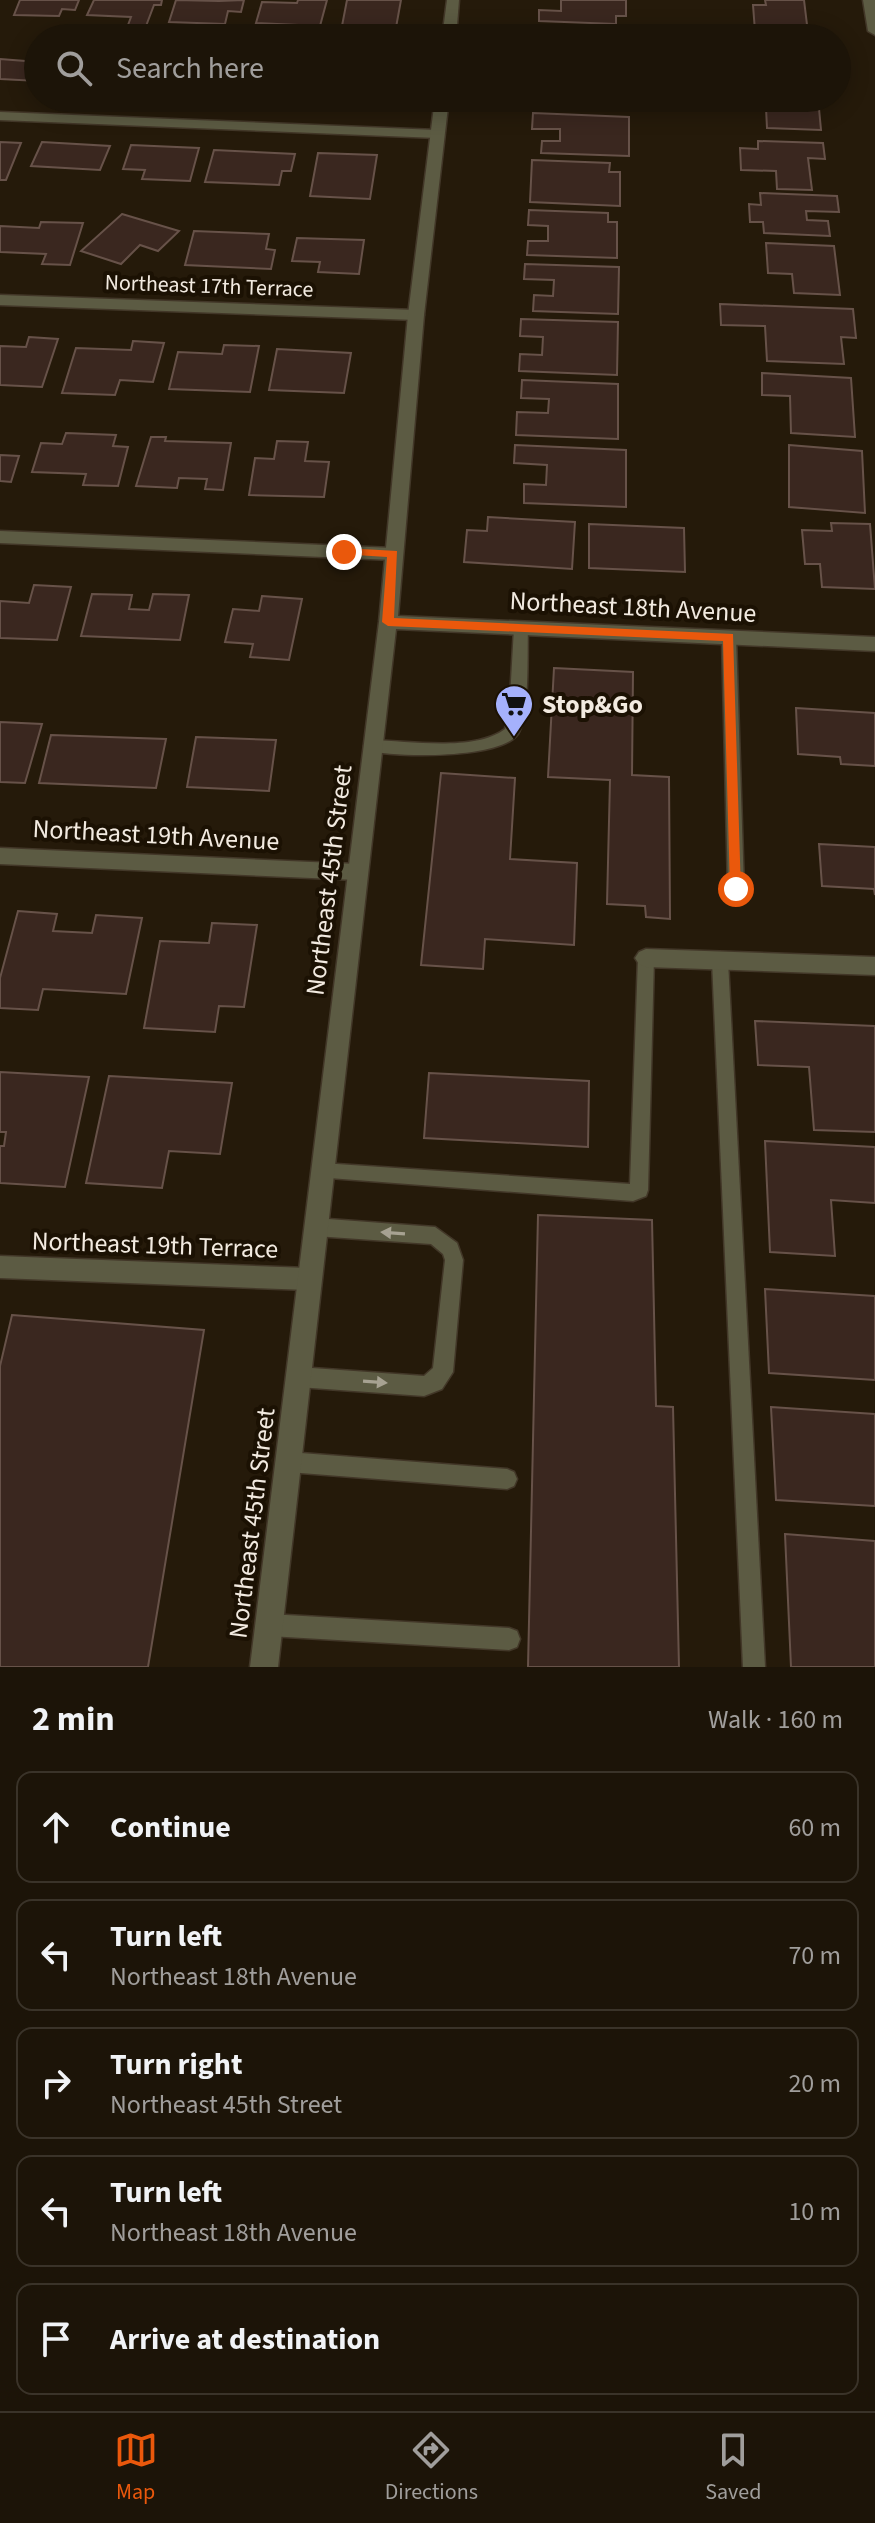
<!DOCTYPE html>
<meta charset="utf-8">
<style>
:root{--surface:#1c1408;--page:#251d12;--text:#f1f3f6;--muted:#a09e9c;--line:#3a3329;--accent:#ea580c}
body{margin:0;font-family:"Source Sans 3",sans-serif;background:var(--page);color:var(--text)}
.stop{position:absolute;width:24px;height:24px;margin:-18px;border:6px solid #ea580c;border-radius:50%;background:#fff}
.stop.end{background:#ea580c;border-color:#fff;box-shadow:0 2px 8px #0008}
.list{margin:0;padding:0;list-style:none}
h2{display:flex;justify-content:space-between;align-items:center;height:104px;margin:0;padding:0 32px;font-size:34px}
h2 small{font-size:26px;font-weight:400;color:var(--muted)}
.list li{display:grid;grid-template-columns:52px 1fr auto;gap:24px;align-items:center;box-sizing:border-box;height:112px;margin:0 16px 16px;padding:0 16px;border:2px solid var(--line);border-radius:16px}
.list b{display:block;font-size:30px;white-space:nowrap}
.list p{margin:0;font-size:26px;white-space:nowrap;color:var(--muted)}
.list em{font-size:26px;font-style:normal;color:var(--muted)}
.icon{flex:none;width:44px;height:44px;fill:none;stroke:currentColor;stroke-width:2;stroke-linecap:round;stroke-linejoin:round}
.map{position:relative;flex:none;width:875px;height:1667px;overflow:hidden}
.search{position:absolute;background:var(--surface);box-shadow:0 4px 20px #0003;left:24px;right:24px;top:24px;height:88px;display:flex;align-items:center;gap:20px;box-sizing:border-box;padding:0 28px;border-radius:44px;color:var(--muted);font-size:30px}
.sheet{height:744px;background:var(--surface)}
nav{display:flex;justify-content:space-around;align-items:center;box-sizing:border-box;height:112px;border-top:2px solid var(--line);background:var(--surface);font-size:22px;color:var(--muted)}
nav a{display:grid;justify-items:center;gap:4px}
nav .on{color:var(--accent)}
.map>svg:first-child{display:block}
</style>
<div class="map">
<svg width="875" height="1667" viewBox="0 0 875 1667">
<rect width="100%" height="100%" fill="#251a0a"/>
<g fill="#3a271f" stroke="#675249" stroke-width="2">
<polygon points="20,0 79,0 75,10 62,9 59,16 14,15"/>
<polygon points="94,0 162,0 161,5 154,5 146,26 128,25 131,17 87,15"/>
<polygon points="176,0 219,1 244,0 241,12 228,11 225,24 169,22"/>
<polygon points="298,0 327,0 320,26 256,23 262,2 297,3"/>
<polygon points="347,0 401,0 395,33 341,31"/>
<polygon points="561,0 626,0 626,16 616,16 616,24 539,21 539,10 561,11"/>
<polygon points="765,0 804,0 808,33 755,31 753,5 766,5"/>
<polygon points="538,26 625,29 625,38 538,38"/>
<polygon points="0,59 38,62 38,81 0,79"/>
<polygon points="535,98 620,98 619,109 534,106"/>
<polygon points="718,98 818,98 821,130 767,128 766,108 718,106"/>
<polygon points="533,113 629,117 629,156 541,153 542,141 560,141 560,129 532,129"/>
<polygon points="758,141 823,143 825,159 808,158 812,190 777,189 776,171 741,170 740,148 758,149"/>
<polygon points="0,142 21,143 6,180 0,180"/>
<polygon points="42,142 110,146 100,170 31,166"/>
<polygon points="131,145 199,148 190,181 142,179 145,170 123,169"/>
<polygon points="214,150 295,154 291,171 282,171 279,185 205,182"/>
<polygon points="318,153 377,155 370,199 310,196"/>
<polygon points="532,160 610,163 609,172 620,172 620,206 530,202"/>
<polygon points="760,193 837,196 839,212 806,211 807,220 828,221 830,236 764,233 763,222 750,222 749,204 761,205"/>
<polygon points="529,210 608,213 608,222 617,222 617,258 527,255 528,241 548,241 548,226 528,225"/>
<polygon points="122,214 179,231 158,251 140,245 121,264 81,251"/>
<polygon points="41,222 83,223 70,265 42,264 46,254 0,252 0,226 39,228"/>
<polygon points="194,231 269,234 266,249 275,250 271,269 185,265"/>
<polygon points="297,238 364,240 359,274 318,272 320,262 292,261"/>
<polygon points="766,243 834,246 840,295 794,293 792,274 768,273"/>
<polygon points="525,264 619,267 618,314 533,311 534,295 553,296 554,280 524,279"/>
<polygon points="720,304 853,309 856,338 841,337 844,364 767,361 765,326 721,325"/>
<polygon points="521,319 618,322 617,375 519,371 520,354 542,355 543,337 520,336"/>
<polygon points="29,337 58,339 42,387 0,385 0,346 26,347"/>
<polygon points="133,341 164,343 153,382 120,380 115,395 62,393 76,348 131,350"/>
<polygon points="224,345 259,346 250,392 169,389 178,352 222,354"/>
<polygon points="277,349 351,353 344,393 269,390"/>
<polygon points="762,373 851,378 855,437 791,433 790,396 762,395"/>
<polygon points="522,380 618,384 618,439 516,435 517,412 548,413 549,399 521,398"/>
<polygon points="66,433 116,435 113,446 128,447 118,486 83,485 86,474 32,472 41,443 62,444"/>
<polygon points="151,437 166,437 165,441 231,443 223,490 205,489 207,479 179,478 177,488 136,486"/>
<polygon points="277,441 308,442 305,461 329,462 324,497 249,495 255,458 274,459"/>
<polygon points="515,445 626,450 626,507 524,503 524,484 546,485 547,465 514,463"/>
<polygon points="789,445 862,451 865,513 789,507"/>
<polygon points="0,455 19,456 11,482 0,481"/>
<polygon points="488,517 575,522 572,569 464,562 467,530 487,531"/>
<polygon points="831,523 870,524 875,589 822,587 820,564 805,564 802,530 832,531"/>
<polygon points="589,524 684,528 685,572 589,568"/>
<polygon points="34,585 71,587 57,640 0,638 0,601 29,603"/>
<polygon points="92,594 132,595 129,609 149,610 153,594 189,595 180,640 81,636"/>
<polygon points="262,596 302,599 289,660 250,657 253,644 225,642 233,609 259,611"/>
<polygon points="554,668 633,672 632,775 669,777 670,919 646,917 645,906 607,904 610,780 548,777"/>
<polygon points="796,708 875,713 875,766 841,764 840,757 798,754"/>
<polygon points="0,722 42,724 25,783 0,782"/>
<polygon points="51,735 166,739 156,788 39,783"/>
<polygon points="196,737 276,740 269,791 187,787"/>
<polygon points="441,773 515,778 510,859 577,863 574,945 485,939 483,969 421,965"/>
<polygon points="819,844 875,847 875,895 874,889 822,886"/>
<polygon points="18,911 57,914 53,931 92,933 96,915 142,918 126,994 43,989 38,1010 0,1008 0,978"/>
<polygon points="212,923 257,925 244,1007 219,1006 215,1032 144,1028 160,941 209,943"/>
<polygon points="755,1021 875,1026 875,1132 814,1130 809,1067 758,1065"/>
<polygon points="0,1072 89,1077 65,1187 0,1183 0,1146 4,1146 6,1132 0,1132"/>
<polygon points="429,1073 589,1081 588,1147 424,1138"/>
<polygon points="109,1076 232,1083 220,1154 169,1151 162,1188 86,1183"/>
<polygon points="765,1141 875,1147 875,1203 831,1200 835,1256 770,1252"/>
<polygon points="538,1215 652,1220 656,1406 673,1407 679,1667 528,1667"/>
<polygon points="765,1289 875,1296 875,1380 769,1373"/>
<polygon points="12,1315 204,1330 148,1667 0,1667 0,1366"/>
<polygon points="771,1407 875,1414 875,1506 776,1500"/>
<polygon points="785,1534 875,1541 875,1667 791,1667"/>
</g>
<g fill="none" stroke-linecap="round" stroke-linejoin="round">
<g stroke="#423728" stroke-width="3">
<g id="service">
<path d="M521 623 528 628C527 653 530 714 518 734 501 759 394 758 367 750L364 746 372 740C409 741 475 752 505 729L510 698 514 628Z"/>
<polygon points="729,632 736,637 744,889 742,894 730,894 728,889 722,637"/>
<polygon points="646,951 652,953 654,958 648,1190 646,1196 633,1201 316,1177 313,1171 316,1165 322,1163 630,1184 638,958 640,953"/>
<polygon points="720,954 726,956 728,961 765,1667 743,1667 712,961 714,956"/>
<polygon points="315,1218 435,1227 457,1243 463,1260 453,1372 442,1389 424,1396 298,1387 291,1384 288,1377 291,1370 298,1367 424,1376 433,1368 445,1260 443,1254 431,1244 315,1236 308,1233 306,1227 308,1221"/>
<polygon points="288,1452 507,1469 514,1472 517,1479 514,1486 507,1489 288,1472 281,1469 278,1462 281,1455"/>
<polygon points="269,1614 509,1628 517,1631 520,1639 517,1647 509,1650 269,1636 261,1633 258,1625 261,1617"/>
</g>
</g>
<g stroke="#423728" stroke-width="3">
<g id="minor">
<polygon points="863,0 875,0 875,35 868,31"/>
<polygon points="0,112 437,130 444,134 437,138 0,120"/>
<polygon points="0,295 416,310 424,315 416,320 0,305"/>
<polygon points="0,531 393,548 402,554 393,560 0,543"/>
<polygon points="0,848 357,864 364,866 367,872 364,878 357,880 0,864"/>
<polygon points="646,949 875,957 875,975 646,967 639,964 635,958 639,952"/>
<polygon points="0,1256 308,1268 316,1271 320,1279 316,1287 308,1290 0,1278"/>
</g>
</g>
<g stroke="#423728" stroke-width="3">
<g id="tertiary">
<polygon points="447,0 459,0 456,38 442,38"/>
<polygon points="435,98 449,98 424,315 398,616 875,637 875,651 396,629 278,1667 250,1667 379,622 408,315"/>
</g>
</g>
<use href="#service" fill="#5c5b43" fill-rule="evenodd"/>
<use href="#minor" fill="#5c5b43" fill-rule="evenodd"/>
<use href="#tertiary" fill="#5c5b43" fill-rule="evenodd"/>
</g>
<defs><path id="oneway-solid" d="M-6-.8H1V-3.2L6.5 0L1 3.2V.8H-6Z" transform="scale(2)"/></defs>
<g fill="#a7a292">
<use href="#oneway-solid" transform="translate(393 1233) rotate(-176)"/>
<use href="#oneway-solid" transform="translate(375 1382) rotate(4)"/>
</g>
<polygon fill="#ea580c" points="344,548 397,551 394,618 733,634 741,893 731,893 730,889 723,641 388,626 382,622 387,557 340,554 340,549"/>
<defs>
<g id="supermarket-pin" transform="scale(2)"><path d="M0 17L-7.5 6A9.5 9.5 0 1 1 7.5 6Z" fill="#a5b1fc" stroke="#1b1103"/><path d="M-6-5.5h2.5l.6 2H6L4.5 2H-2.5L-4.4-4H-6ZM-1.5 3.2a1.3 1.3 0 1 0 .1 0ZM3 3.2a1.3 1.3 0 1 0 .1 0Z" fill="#111"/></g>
</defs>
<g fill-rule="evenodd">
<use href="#supermarket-pin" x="514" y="704"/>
</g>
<g text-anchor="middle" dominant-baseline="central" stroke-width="8" stroke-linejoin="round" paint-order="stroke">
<g font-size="22" fill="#f2eae0" stroke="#1b1103">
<text transform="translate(209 286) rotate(2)">Northeast 17th Terrace</text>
</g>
<g font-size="26" fill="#f2eae0" stroke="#1b1103">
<text transform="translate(633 607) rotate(3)">Northeast 18th Avenue</text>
<text transform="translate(156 835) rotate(3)">Northeast 19th Avenue</text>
<text transform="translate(329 880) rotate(-83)">Northeast 45th Street</text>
<text transform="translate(155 1245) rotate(2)">Northeast 19th Terrace</text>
<text transform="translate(252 1523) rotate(-83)">Northeast 45th Street</text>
</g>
<g font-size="26" font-weight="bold" fill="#f2eae0" stroke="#1b1103" text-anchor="start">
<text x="542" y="704">Stop&amp;Go</text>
</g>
</g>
</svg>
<div class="stop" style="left:736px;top:889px"></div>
<div class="stop end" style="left:344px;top:552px"></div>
<div class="search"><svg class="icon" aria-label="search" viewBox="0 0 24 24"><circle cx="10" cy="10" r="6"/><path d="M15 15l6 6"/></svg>Search here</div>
</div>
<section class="sheet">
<h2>2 min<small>Walk · 160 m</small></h2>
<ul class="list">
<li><svg class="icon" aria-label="ahead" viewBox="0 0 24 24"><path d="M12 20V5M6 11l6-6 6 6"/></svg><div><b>Continue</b></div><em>60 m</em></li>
<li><svg class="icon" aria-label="left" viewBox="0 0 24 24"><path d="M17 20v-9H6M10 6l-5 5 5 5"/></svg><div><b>Turn left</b><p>Northeast 18th Avenue</p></div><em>70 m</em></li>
<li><svg class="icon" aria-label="right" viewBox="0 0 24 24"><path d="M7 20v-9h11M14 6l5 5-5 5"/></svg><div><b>Turn right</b><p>Northeast 45th Street</p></div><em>20 m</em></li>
<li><svg class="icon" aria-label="left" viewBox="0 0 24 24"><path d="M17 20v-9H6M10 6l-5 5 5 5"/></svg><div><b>Turn left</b><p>Northeast 18th Avenue</p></div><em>10 m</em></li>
<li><svg class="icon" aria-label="arrive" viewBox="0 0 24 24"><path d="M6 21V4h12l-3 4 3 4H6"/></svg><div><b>Arrive at destination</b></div></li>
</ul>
</section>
<nav>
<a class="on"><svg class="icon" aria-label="map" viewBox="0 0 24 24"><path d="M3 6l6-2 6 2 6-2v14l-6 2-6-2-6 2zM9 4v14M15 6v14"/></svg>Map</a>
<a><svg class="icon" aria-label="directions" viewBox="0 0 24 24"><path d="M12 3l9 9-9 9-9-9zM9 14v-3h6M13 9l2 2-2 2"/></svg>Directions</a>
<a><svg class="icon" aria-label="saved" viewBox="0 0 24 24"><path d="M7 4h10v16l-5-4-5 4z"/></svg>Saved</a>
</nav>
